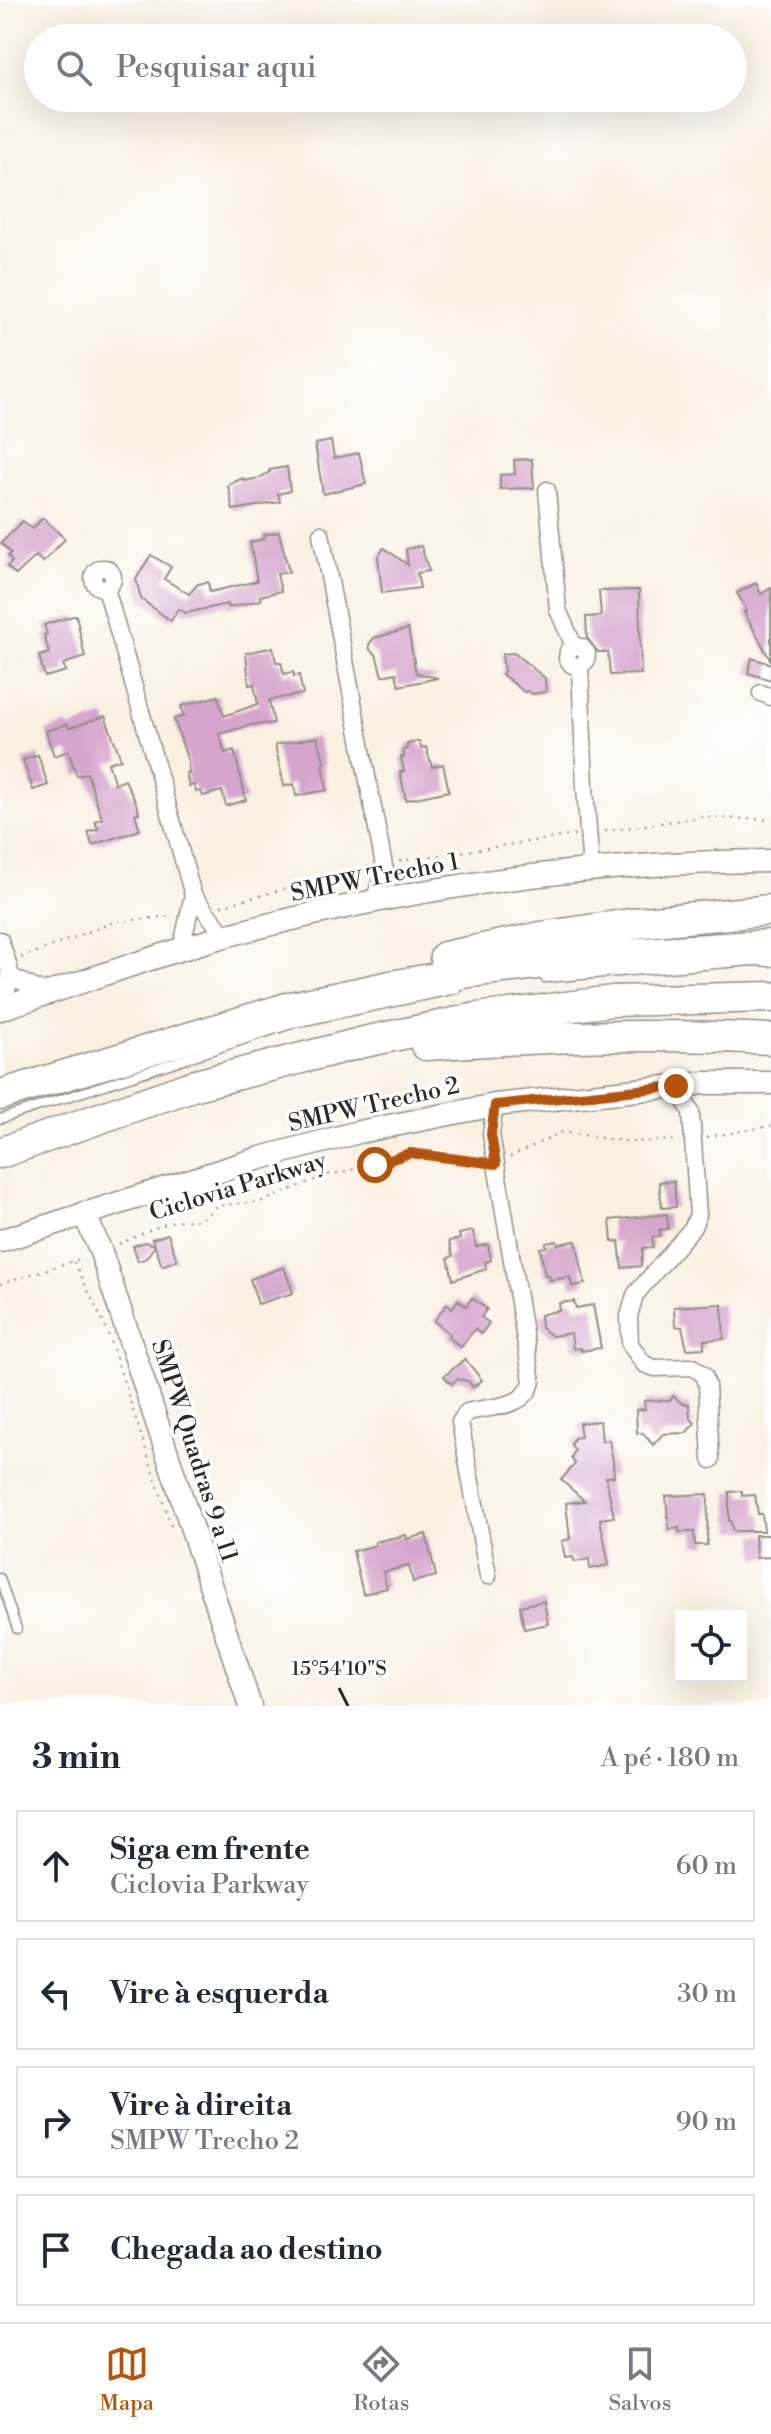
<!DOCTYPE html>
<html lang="pt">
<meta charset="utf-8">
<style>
:root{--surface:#fff;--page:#f6f6f7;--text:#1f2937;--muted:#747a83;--line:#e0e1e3;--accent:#b45309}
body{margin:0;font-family:"Libre Bodoni",serif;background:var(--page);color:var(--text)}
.controls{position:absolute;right:24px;bottom:24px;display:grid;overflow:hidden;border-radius:0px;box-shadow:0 8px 32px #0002}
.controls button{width:72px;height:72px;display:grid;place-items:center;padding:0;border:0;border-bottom:2px solid var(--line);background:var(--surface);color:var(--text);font:40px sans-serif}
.stop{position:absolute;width:24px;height:24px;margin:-18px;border:6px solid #b45309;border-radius:50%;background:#fff}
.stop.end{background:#b45309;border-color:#fff;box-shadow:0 2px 8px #0008}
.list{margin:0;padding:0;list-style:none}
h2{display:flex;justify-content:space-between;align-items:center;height:104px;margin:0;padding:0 32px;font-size:34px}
h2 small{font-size:26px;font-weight:400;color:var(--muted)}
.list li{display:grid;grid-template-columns:52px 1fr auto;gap:24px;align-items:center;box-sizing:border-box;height:112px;margin:0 16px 16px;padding:0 16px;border:2px solid var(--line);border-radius:0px}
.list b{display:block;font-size:30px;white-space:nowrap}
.list p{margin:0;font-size:26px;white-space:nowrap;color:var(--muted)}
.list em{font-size:26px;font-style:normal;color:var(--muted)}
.icon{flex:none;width:44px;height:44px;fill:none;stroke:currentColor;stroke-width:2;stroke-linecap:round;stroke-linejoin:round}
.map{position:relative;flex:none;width:771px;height:1706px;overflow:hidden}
.search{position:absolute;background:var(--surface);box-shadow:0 8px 32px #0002;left:24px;right:24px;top:24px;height:88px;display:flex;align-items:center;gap:20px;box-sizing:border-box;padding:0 28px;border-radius:44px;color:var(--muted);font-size:30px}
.sheet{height:616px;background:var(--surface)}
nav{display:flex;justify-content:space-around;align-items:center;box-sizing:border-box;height:112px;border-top:2px solid var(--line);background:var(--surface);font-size:22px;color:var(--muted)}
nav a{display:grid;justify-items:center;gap:4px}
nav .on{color:var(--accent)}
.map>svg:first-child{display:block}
</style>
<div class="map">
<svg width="771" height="1706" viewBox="0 0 771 1706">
<rect width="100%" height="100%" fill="#fff"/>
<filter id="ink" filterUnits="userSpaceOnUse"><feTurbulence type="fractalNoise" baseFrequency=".0125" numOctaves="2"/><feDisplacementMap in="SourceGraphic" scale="16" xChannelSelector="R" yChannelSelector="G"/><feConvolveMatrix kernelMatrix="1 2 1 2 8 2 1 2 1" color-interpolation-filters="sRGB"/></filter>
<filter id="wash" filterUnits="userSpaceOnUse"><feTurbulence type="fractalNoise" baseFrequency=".006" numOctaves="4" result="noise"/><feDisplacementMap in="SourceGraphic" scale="32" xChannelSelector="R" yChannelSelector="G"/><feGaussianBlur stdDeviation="1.8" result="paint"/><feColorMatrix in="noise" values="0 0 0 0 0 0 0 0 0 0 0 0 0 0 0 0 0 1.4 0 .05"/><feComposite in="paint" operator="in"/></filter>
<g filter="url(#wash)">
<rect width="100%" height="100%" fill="#f9f0e1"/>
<g id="blocks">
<g fill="#d6a5ce">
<polygon points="331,441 334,458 359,453 366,484 323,494 315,444"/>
<polygon points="532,459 534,488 500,489 500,475 515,474 514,460"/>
<polygon points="287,467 290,491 278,494 280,502 233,510 228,485 243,478 244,481 259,478 270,472 269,470"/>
<polygon points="43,518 65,539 43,562 36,556 16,575 7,567 12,562 8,556 11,553 1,543 23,521 32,529"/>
<polygon points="279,532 289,572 277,574 281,591 260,596 261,600 231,607 227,607 227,604 186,613 178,609 171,621 141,599 136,579 151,555 171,567 164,579 189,594 198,584 208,582 210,592 257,581 250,542 264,539 263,535"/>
<polygon points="421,546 429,571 417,573 420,588 382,593 378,557 384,548 408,565 406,549"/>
<polygon points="756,583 761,594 771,588 771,661 744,612 747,611 737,593"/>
<polygon points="639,590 641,674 610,675 608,652 598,652 587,638 586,617 601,616 599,591"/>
<polygon points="76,615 85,657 63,664 66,671 45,677 39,656 49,653 44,635 47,634 44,625"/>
<polygon points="408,629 416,673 438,678 399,686 396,673 382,676 376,654 370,650 369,644 374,638"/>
<polygon points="273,647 276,662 281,662 284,674 293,672 294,676 299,675 303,694 269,700 274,723 251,725 219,734 225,753 234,750 246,800 226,806 222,791 203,796 201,791 196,792 194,785 189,786 186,773 189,773 188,762 174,719 184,716 181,706 218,696 224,716 258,704 254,684 249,685 246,653"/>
<polygon points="514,653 545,678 546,692 532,694 528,691 524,692 502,674 504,671 502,654"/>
<polygon points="752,658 771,664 771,680 748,673"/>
<polygon points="105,716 121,759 108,763 115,784 125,780 136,803 139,813 135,814 140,830 92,845 88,832 98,829 95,821 102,819 87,773 77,776 68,751 54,756 46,731 67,724 69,728"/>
<polygon points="317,737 325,763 323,763 327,790 296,796 294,784 284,786 275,745"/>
<polygon points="419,741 421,748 426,747 432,767 443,764 449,791 406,800 400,772 404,772 401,757 404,757 403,750 407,749 407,744"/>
<polygon points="38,755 48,785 33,790 23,760"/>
<polygon points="674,1181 676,1207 662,1208 659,1182"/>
<polygon points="667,1214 668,1229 659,1230 660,1236 652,1237 653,1247 643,1248 641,1266 622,1268 619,1241 612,1242 610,1220"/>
<polygon points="473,1231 476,1247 488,1244 491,1260 485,1262 486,1269 453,1280 448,1258 453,1256 449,1241 460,1239 459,1234"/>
<polygon points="168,1234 177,1260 162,1266 155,1246 145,1259 138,1261 133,1246 145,1242 154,1245 152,1239"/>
<polygon points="557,1241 558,1244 576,1241 585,1284 572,1286 570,1277 550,1280 549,1275 545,1275 540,1248 546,1247 546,1243"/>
<polygon points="284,1267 293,1293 258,1304 250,1279"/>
<polygon points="472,1298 487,1309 481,1317 489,1323 481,1334 475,1329 461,1347 448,1337 450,1334 434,1321 447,1304 452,1308 458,1300 466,1306"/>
<polygon points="574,1301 576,1308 593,1305 601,1348 581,1351 581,1348 573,1349 571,1333 552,1336 541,1328 540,1315 560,1310 559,1303"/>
<polygon points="722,1304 724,1339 704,1340 704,1348 687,1349 682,1327 675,1326 674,1307"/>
<polygon points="465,1359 482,1380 473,1387 468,1381 458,1379 451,1384 444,1376"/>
<polygon points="673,1396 683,1404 689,1404 690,1418 695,1423 686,1433 663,1434 653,1445 643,1433 637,1433 636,1410 645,1409 644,1401 670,1400"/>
<polygon points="600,1421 602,1441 609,1440 613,1461 614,1476 606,1477 614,1517 600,1519 609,1565 590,1569 589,1559 575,1562 573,1557 565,1558 562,1541 570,1539 566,1503 585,1501 561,1480 575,1464 571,1458 575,1450 571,1445 574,1438 581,1437 579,1423"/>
<polygon points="742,1491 742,1496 755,1495 758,1514 762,1514 764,1531 733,1531 732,1529 731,1521 729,1521 729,1492"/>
<polygon points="708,1494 707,1545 695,1545 694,1532 679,1532 679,1528 669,1529 666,1496"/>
<polygon points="426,1534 436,1576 413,1582 409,1566 383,1572 387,1588 363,1594 353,1551 376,1545 375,1542 406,1535 407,1539"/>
<polygon points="755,1535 771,1535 771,1557 756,1558"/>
<polygon points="544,1601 548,1624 524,1629 520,1606"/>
</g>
</g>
</g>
<g filter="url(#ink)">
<use href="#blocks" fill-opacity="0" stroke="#928e86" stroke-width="2"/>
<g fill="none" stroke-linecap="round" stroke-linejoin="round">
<g stroke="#928e86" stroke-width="11">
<g id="lane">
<polyline points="545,978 753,961 771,962"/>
<polyline points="0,1119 295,1023 456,989"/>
<polyline points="0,1578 17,1629"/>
</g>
</g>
<g stroke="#928e86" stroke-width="19">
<g id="street">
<polyline points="547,490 558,610 574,646 582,647 587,653 586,661 580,666 572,665 567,659 568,651 574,646"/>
<polyline points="321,534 385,871 373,902"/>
<circle cx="103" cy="578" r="10"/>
<polyline points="106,588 193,895 225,936"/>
<polyline points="580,666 585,788 591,871"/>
<polyline points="761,693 771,697"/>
<path d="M0 940C8 965 18 978 0 1001"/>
<polyline points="181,950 193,895"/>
<polyline points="12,977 47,994"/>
<polyline points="676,1086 691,1112 698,1214 693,1227 635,1295 629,1316 630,1344 644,1364 655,1368 693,1367 704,1375 707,1385 711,1460"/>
<path d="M488 1576 460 1422 467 1412C490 1406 526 1409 532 1381L491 1134 495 1105"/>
</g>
</g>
<g stroke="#928e86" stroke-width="25">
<g id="secondary">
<path d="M0 1009C75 985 150 957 225 936 402 888 588 862 771 861"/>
<polyline points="84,1213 101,1252 250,1706"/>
<polyline points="0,1241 257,1159 359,1132 495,1105 704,1083 771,1083"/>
</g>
</g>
<g stroke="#928e86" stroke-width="33">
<g id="highway">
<polyline points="445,957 541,937 643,922 771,910"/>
<path d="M426 1045C541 1036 655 1033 771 1039"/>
<polyline points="0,1095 287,1008 391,986 470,972 612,955 771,945"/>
<polyline points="0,1153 192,1086 364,1042 478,1018 613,1001 771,997"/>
</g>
</g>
<g stroke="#928e86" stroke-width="2" stroke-dasharray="2 6" stroke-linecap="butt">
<polyline points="605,831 702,817 771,820"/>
<polyline points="399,861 575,835"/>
<polyline points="221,906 370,866"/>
<polyline points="21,958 114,922 172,916"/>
<polyline points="707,1137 771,1126"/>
<polyline points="510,1157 562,1132 629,1142 677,1140"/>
<path d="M119 1244C135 1237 151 1229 168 1223 189 1215 197 1229 216 1206L263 1201 327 1175 375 1165 410 1153 481 1162"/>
<polyline points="74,1262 106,1328"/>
<polyline points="0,1284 83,1258"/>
<polyline points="108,1334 172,1529"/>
</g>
<use href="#lane" stroke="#fff" stroke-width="8"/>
<use href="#street" stroke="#fff" stroke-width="16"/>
<use href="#secondary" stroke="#fff" stroke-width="22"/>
<use href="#highway" stroke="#fff" stroke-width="30"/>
</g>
</g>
<g fill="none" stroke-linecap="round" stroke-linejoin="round" filter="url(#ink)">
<polyline stroke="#b45309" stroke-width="10" points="375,1165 410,1153 496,1164 491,1134 495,1105 676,1086"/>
</g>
<path fill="none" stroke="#2b2b2b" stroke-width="3" d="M339 1688 348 1706"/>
<g text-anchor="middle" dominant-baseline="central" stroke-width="7" stroke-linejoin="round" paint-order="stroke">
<g font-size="24" fill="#2b2b2b" stroke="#fff">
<text transform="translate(375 878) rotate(-11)">SMPW Trecho 1</text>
<text transform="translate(374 1105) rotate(-13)">SMPW Trecho 2</text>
<text transform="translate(238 1187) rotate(-17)">Ciclovia Parkway</text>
<text transform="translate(194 1451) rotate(72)">SMPW Quadras 9 a 11</text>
</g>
</g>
<g font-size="20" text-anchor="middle" fill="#2b2b2b" stroke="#fff" stroke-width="7" stroke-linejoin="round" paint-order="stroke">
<text x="339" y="1675">15°54'10"S</text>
</g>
</svg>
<div class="controls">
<button><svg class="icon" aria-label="locate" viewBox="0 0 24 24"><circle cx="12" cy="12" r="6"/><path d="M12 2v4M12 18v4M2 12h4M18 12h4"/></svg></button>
</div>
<div class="stop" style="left:375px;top:1165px"></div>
<div class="stop end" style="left:676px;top:1086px"></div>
<div class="search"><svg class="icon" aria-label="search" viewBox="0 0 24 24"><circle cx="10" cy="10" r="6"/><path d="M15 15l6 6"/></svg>Pesquisar aqui</div>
</div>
<section class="sheet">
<h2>3 min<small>A pé · 180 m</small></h2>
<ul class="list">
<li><svg class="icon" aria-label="ahead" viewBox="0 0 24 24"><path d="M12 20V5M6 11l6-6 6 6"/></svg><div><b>Siga em frente</b><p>Ciclovia Parkway</p></div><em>60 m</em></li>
<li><svg class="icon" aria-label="left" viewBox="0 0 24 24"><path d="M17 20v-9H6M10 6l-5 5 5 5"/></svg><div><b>Vire à esquerda</b></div><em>30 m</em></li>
<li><svg class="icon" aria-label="right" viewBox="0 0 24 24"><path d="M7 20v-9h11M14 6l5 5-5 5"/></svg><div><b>Vire à direita</b><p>SMPW Trecho 2</p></div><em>90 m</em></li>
<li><svg class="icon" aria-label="arrive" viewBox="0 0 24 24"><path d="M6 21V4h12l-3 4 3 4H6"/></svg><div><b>Chegada ao destino</b></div></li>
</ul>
</section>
<nav>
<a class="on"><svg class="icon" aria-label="map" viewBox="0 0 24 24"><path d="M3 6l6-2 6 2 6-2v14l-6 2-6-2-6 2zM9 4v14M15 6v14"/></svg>Mapa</a>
<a><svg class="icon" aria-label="directions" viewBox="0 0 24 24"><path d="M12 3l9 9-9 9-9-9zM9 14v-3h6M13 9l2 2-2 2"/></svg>Rotas</a>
<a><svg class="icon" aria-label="saved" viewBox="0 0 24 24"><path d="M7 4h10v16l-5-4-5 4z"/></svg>Salvos</a>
</nav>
